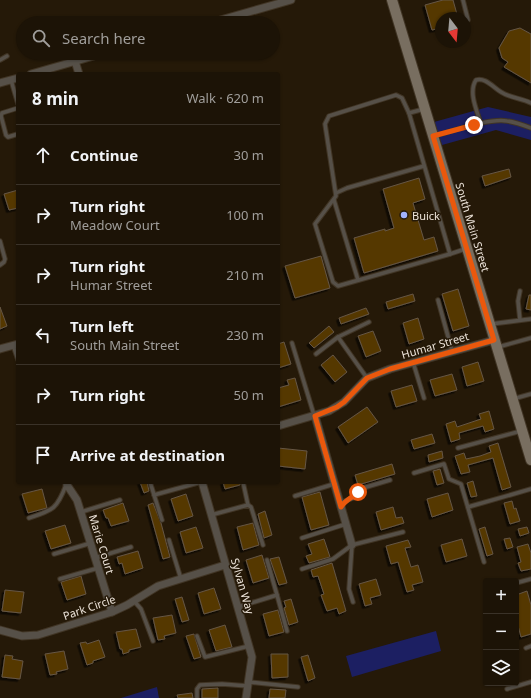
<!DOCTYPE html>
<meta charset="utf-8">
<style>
:root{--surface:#1c1306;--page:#251c10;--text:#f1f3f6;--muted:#a09e9b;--line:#3a3228}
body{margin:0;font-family:"Noto Sans",sans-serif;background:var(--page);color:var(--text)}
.controls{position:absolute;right:12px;bottom:12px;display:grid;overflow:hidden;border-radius:4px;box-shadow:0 1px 3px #0004}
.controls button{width:36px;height:36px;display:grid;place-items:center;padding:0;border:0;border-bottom:1px solid var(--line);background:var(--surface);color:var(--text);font:20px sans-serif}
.compass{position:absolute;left:435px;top:12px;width:36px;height:36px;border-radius:50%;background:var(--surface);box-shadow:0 1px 3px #0004;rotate:164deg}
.stop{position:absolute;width:12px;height:12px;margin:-9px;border:3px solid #ea580c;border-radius:50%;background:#fff}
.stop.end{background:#ea580c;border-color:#fff;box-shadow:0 1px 4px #0008}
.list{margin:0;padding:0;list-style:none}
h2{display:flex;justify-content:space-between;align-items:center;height:52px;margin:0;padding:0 16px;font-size:17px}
h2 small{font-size:13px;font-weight:400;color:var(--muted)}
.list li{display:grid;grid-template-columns:26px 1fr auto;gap:12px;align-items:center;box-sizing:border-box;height:60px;padding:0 16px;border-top:1px solid var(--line)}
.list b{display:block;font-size:15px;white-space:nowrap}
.list p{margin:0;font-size:13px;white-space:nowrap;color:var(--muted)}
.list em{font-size:13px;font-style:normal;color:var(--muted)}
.icon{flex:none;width:22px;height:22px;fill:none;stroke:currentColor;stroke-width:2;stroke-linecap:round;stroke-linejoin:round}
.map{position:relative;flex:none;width:531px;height:698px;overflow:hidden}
.search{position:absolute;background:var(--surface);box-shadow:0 1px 3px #0004;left:16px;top:16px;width:264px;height:44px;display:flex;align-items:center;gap:10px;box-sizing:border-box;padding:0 14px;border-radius:22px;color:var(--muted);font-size:15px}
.panel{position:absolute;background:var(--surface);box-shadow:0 1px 3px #0004;left:16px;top:72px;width:264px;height:412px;border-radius:4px}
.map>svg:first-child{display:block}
</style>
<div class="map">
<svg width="531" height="698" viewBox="0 0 531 698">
<defs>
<filter id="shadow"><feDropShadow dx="-2.5" dy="2.5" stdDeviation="0" flood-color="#0009"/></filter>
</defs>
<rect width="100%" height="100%" fill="#251908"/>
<g fill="#1c1f62">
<polygon points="488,107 531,117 531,140 496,130 442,145 434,122"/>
<polygon points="436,631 441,651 352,677 346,656"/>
<polygon points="157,687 159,698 121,698"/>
</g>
<g fill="#553705" stroke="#655644" filter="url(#shadow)">
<polygon points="443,0 453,0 458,18 441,18 441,28 432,30 425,5"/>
<polygon points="520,28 531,34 531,83 504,67 508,62 502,58 499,48 509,31"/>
<polygon points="509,169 511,177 485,186 482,176"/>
<polygon points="419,178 425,199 413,203 424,240 434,237 438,251 364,273 354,238 385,229 385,231 394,228 383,189"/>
<polygon points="18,190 18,208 9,210 4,194"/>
<polygon points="321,256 330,288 295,298 285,266"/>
<polygon points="458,289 469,326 453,331 442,294"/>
<polygon points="413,294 415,301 388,309 386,302"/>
<polygon points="529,295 531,295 531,310 526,309"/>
<polygon points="0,307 7,326 0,329"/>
<polygon points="366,308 369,314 341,324 339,318"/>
<polygon points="418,318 424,339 409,344 403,323"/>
<polygon points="329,326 334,332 314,348 309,343"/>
<polygon points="373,331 381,351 366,357 358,336"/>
<polygon points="284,342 291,364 278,368 278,350 279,349 278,344"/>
<polygon points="333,355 347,372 335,382 321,365"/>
<polygon points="478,362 484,381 467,386 462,367"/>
<polygon points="452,374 457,390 435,396 430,380"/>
<polygon points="295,378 301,400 278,407 278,388 289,385 287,380"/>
<polygon points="412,385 417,401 396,407 391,391"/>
<polygon points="367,407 378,422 348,443 338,427"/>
<polygon points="489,411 494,429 485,432 483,426 469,430 459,433 460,439 451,442 446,424 455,421 457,427 481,419 479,414"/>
<polygon points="432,434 435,443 414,449 411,440"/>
<polygon points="498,443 511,487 502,490 493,458 468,465 470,472 461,474 455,456 464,453 466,459 480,456 491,452 489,446"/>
<polygon points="278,448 307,451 305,469 278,466"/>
<polygon points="442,451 443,458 429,462 428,455"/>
<polygon points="392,464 395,474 358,485 355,475"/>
<polygon points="440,469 444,483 437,485 433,471"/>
<polygon points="473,481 477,496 471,497 467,483"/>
<polygon points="140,482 147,482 149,491 144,493"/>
<polygon points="223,482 240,482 240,485 225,489"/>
<polygon points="42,489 47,508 28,513 22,494"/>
<polygon points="320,492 329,525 311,530 302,497"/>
<polygon points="448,493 453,510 432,517 427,499"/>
<polygon points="186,494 193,516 178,521 171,499"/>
<polygon points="512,501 514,509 516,508 520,521 510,524 504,503"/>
<polygon points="123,503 129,521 111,526 108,518 106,518 103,510"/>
<polygon points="153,503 161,523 170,557 163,559 148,505"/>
<polygon points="393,507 396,518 402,517 404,523 381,530 376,512"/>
<polygon points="265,511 272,535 264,538 258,514"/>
<polygon points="253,523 259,545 243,550 237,527"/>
<polygon points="65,525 71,543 51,549 45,531"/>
<polygon points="196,527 203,548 186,553 180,532"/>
<polygon points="485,527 493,554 487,556 479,529"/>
<polygon points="527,527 529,533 520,536 518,529"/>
<polygon points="510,538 513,547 507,549 504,539"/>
<polygon points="324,539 330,557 309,563 306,556 312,554 308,544"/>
<polygon points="462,539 467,556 446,562 441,545"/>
<polygon points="408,540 411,547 405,548 411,567 418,565 423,582 412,585 414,590 407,592 398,562 391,564 386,546"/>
<polygon points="528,544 531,553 531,569 521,571 518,563 521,562 517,547"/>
<polygon points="138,551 143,568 125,574 122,563 119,564 117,557"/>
<polygon points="262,555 269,578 253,583 246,560"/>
<polygon points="279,557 287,583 279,585 270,559"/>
<polygon points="332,563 346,611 339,614 337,608 327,611 321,595 324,594 318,576 313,577 311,570"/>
<polygon points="81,576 86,594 67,600 61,582"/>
<polygon points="376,579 381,595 370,598 372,604 365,606 359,584"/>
<polygon points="214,588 221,609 204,614 198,593"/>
<polygon points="5,590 24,592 21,613 2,611"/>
<polygon points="527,591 531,605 531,634 521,637 516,618 516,595"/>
<polygon points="182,597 189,620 182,622 175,599"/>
<polygon points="291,599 298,622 289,625 284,608 286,607 284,601"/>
<polygon points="278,610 284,632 269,636 263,614"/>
<polygon points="172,615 176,633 164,636 165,639 158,640 153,618"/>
<polygon points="225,625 232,647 216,651 209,630"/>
<polygon points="136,629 141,647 129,650 129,652 123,654 122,649 120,649 116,632"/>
<polygon points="194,634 201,657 194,659 186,636"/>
<polygon points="99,640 105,657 93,661 93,663 87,665 80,643 86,642 87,644"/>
<polygon points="64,651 68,669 56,672 57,674 50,675 45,654"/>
<polygon points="271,654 288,654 288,677 272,678"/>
<polygon points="5,655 13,656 12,659 23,661 20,679 2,677"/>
<polygon points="308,655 315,678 308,681 301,657"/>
<polygon points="218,688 218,698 202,698 202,689"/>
<polygon points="270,689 286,690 285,698 269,698"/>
<polygon points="192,693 193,698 178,698 177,695"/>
</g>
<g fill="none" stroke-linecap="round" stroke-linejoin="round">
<g stroke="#413525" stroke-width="5.5">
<g id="service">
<polyline points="463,0 468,20"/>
<polyline points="0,60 7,56"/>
<polyline points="11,80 18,104"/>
<polyline points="18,108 2,113 1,116 6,135 8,137 18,134"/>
<polyline points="424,109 409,113 450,254 465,249"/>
<polyline points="409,113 402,98 396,95 329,116 325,124 336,196 315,224 333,282 338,286 450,254"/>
<path d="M481 124C477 111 468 92 476 80 485 77 493 87 501 92 510 98 521 98 531 103"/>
<path d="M434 136C453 131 489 118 507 121 515 122 523 125 531 128"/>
<polyline points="336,193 347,188 424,166"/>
<polyline points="334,200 358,280"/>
<polyline points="0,241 5,259 4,262 0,265"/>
<polyline points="520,291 518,301 520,320"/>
<polyline points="438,300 452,351"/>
<polyline points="491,324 531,319"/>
<polyline points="338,337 369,322"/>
<polyline points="292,343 314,415"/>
<polyline points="13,345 18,360"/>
<polyline points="498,347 531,338"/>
<polyline points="316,354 338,337 367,378"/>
<polyline points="413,362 424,398"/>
<polyline points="513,399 531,394"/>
<polyline points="458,448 521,431"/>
<polyline points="414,473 444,464 449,479 461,484 484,562"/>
<polyline points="150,482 162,520"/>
<polyline points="243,482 248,505"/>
<polyline points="154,495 201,482"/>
<polyline points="295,496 334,484"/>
<polyline points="341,506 345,501 353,498 363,488 390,480"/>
<polyline points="468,507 531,489"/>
<polyline points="81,512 120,500"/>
<polyline points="211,515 248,505 251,507 263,545"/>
<path d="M29 518C53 510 57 509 66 485"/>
<polyline points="302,538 346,524"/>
<polyline points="169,540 181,579"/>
<polyline points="352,545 349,589 353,602"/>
<polyline points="54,554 91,543"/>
<polyline points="95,558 131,547"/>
<polyline points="302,569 333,559 352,545 403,532"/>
<polyline points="60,579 98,568"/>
<polyline points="516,583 531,579"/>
<polyline points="277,595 287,631"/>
<polyline points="134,601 141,609 153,641"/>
<polyline points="238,607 277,595 267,560"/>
<polyline points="197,636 205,657 249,646"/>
<polyline points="526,648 531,646"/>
<polyline points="249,682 298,687"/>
<polyline points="507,689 531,682"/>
<polyline points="197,698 197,689 200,685 222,684 248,686"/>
</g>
</g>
<g stroke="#413525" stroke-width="9">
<g id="minor">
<polyline points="210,23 291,0"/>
<polyline points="75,61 79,74"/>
<polyline points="31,74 104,53"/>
<polyline points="0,83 18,78"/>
<polyline points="0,349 18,344"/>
<polyline points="315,416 352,545"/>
<polyline points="278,426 329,411 344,402 367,378 390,369 494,340"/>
<polyline points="202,482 252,657 246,698"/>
<polyline points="67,485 77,500 112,612"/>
<polyline points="0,630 22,636 38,635 112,612 127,605 158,586 225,565"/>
</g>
</g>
<g stroke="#413525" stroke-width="12">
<polyline id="secondary" points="392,0 531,460"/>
</g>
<use href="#service" stroke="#565048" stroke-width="3.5"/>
<use href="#minor" stroke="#565048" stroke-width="7"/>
<use href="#secondary" stroke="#786e60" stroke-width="10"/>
</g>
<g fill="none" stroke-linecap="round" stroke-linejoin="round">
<path stroke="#ea580c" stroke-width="5" d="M358 492C352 498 345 500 341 507L315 416 337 407 344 402 367 378 390 369 494 340 433 136 474 125"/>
</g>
<circle fill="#a2b2fd" stroke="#251908" stroke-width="1.5" cx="404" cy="215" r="4"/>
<g text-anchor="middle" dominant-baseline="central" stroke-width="3" stroke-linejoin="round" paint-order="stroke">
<g font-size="11" fill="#ece3d9" stroke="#251908" text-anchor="start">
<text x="412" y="215">Buick</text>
</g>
<g font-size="11" fill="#ece3d9" stroke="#251908">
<text transform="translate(473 227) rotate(73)">South Main Street</text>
<text transform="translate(435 345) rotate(-16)">Humar Street</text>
<text transform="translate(102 544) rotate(73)">Marie Court</text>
<text transform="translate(243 586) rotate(74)">Sylvan Way</text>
<text transform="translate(89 607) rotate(-19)">Park Circle</text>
</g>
</g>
</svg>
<div class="controls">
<button>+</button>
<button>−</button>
<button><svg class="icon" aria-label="layers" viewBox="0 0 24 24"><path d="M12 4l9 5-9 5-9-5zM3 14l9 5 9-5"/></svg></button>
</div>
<svg class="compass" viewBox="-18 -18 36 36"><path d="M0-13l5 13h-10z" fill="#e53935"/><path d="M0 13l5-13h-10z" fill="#a09e9b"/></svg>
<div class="stop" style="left:358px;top:492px"></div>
<div class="stop end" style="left:474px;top:125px"></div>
<div class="search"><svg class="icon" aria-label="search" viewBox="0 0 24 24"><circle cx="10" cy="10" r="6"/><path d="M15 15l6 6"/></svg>Search here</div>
<section class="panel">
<h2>8 min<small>Walk · 620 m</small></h2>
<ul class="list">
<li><svg class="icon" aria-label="ahead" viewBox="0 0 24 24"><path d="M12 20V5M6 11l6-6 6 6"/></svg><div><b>Continue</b></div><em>30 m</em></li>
<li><svg class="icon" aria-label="right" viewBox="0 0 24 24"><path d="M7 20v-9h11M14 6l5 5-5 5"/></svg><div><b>Turn right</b><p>Meadow Court</p></div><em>100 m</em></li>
<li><svg class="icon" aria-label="right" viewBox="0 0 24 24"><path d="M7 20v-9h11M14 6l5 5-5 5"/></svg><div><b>Turn right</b><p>Humar Street</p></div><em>210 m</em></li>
<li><svg class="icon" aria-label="left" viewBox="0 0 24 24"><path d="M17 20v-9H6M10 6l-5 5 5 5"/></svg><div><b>Turn left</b><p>South Main Street</p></div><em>230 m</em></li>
<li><svg class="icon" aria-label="right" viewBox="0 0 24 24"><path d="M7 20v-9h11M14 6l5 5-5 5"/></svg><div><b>Turn right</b></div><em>50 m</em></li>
<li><svg class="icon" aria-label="arrive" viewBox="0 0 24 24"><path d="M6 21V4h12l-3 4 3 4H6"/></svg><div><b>Arrive at destination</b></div></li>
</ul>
</section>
</div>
